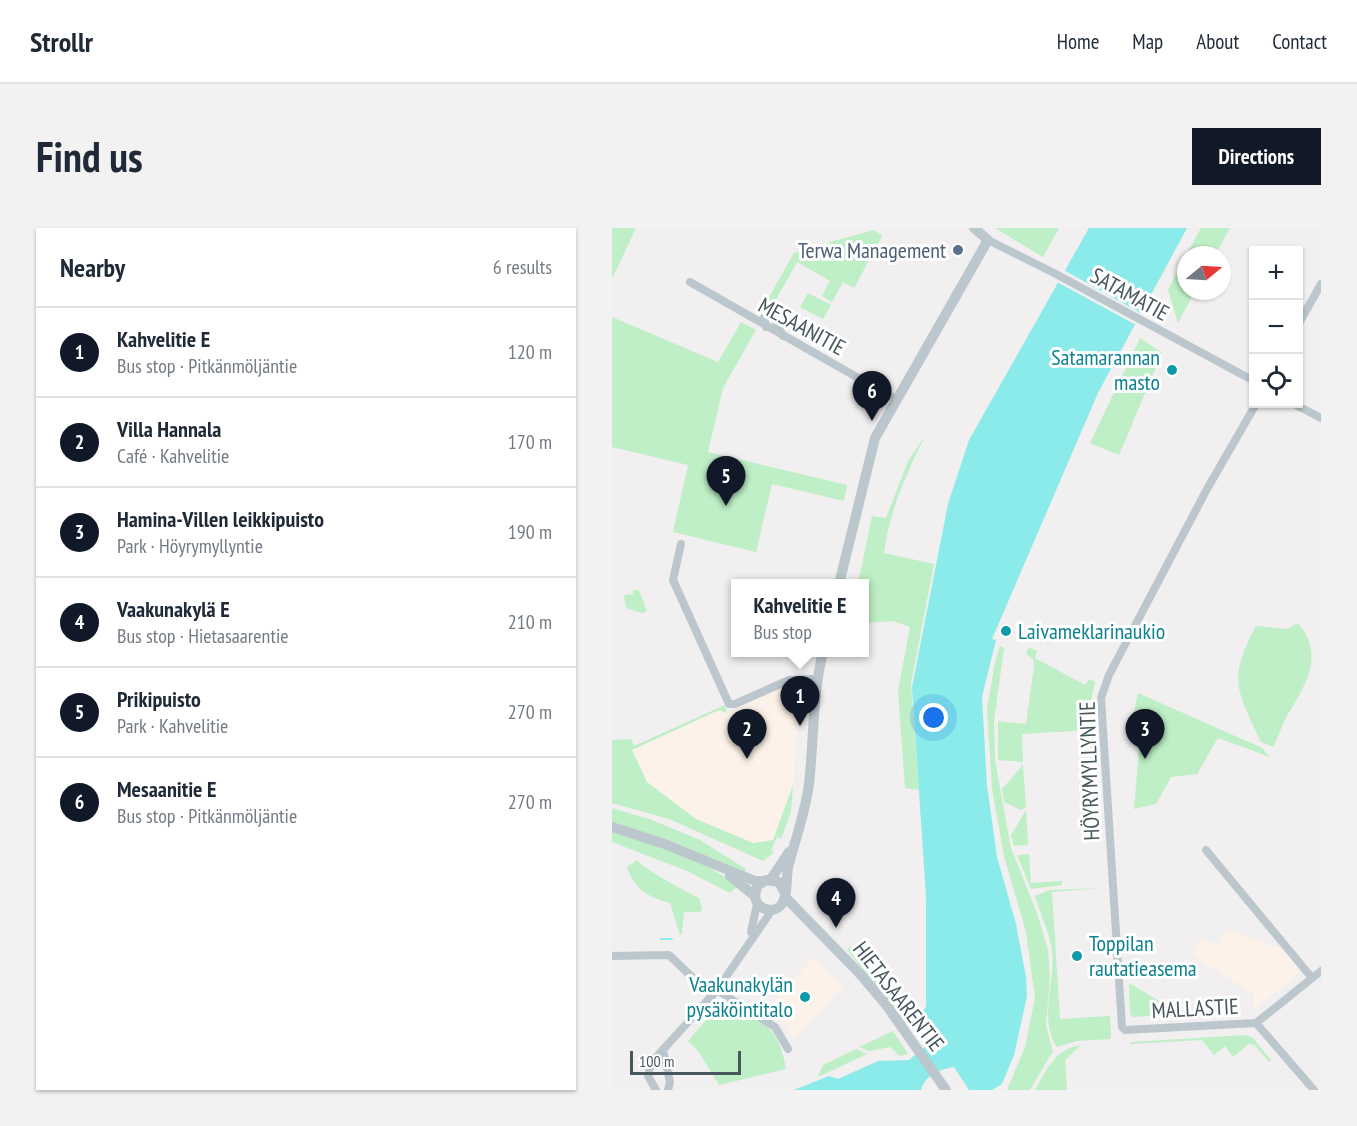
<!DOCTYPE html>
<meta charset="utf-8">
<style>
:root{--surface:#fff;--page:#f2f2f3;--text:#1f2937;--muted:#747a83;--line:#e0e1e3;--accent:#111827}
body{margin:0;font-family:"PT Sans Narrow",sans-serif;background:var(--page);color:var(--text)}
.controls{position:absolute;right:18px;top:18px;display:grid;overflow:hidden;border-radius:0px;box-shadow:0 2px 4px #0004}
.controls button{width:54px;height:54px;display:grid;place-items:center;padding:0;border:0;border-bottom:2px solid var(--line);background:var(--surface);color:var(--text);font:30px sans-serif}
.compass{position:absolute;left:565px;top:18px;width:54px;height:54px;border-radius:50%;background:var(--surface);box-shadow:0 2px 4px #0004;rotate:72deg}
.scale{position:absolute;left:18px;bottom:15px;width:111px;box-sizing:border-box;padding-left:6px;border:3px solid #47575c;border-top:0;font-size:16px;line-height:21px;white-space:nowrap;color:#47575c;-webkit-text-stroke:4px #fff;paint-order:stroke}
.you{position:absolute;left:322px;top:490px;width:21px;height:21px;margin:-15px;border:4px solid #fff;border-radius:50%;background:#1a73e8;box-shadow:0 0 0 9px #1a73e833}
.badge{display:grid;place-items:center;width:39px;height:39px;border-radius:50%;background:var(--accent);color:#fff;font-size:20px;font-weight:700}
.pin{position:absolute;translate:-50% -50px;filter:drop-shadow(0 2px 3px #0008)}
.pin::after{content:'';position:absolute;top:32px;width:21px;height:18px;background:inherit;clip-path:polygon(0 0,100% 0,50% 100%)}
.popup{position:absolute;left:119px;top:351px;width:138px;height:78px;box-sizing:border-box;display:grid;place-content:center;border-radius:0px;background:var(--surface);filter:drop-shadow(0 2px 4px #0005);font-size:20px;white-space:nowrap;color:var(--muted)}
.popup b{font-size:22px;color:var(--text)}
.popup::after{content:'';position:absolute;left:50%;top:100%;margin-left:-12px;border:12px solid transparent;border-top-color:var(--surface)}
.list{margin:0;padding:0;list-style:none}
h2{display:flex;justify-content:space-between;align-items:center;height:78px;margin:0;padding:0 24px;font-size:26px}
h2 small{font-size:20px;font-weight:400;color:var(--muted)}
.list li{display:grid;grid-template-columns:39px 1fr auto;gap:18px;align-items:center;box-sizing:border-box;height:90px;padding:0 24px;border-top:2px solid var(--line)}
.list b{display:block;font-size:22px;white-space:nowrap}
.list p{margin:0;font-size:20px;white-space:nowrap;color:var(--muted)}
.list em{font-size:20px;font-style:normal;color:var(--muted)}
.icon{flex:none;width:33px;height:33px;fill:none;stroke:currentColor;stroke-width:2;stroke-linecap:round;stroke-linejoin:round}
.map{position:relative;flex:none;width:709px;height:862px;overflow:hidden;border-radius:0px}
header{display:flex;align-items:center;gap:36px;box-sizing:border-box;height:84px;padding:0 30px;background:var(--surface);border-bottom:2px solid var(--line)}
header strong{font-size:28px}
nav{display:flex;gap:33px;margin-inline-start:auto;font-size:21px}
.intro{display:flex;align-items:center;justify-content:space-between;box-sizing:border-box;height:144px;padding:0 36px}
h1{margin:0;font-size:42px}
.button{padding:15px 27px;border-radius:0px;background:var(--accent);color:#fff;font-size:21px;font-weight:700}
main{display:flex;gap:36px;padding:0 36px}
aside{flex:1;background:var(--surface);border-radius:0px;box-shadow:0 2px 4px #0004}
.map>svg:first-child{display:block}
</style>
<header>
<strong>Strollr</strong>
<nav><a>Home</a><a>Map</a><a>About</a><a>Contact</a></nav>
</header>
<div class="intro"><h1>Find us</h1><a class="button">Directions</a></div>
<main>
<aside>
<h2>Nearby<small>6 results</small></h2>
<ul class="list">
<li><span class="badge">1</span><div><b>Kahvelitie E</b><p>Bus stop · Pitkänmöljäntie</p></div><em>120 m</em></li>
<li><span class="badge">2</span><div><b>Villa Hannala</b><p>Café · Kahvelitie</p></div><em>170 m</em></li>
<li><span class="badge">3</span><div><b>Hamina-Villen leikkipuisto</b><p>Park · Höyrymyllyntie</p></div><em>190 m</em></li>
<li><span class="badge">4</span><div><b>Vaakunakylä E</b><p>Bus stop · Hietasaarentie</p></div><em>210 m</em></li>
<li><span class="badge">5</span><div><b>Prikipuisto</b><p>Park · Kahvelitie</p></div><em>270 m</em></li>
<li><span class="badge">6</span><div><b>Mesaanitie E</b><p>Bus stop · Pitkänmöljäntie</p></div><em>270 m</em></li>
</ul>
</aside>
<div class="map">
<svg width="709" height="862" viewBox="0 0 709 862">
<rect width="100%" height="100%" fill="#f1efef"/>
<g fill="#fcf2e9">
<polygon points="169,461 189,463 181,557 161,612 141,615 84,591 35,554 20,521 107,482 115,485"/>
<polygon points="614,701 671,721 689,743 642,782 641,765 579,727 590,709 604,717"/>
<polygon points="201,730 232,757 182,812 169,791 154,782"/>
</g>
<g fill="#beefc6">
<polygon points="0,0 24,0 0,51"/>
<polygon points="383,0 447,0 431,29"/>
<polygon points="589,0 618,0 603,27 574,27"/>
<polygon points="262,2 270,8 242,60 231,54 220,74 210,68 218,53 185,34 161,77 176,85 169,90 166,84 153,76 182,25 206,17 211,22 218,14"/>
<polygon points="574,27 574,63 583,63 566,95 556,62"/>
<polygon points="196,65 219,77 211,91 188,79"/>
<polygon points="0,89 106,134 129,94 144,102 111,160 96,224 235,257 232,273 160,256 144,324 61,304 76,237 0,219"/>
<polygon points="528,110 550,125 507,227 478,215"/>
<path d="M313 208C295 245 277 283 272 325L322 336 299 455 307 562 293 560 286 463 298 399 281 393 253 395 252 356H246L260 288 274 290 296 233Z"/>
<polygon points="21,362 27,362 35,383 30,385 14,380 12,367 21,366"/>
<path d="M686 395C709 422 700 447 679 481 671 493 668 506 661 519L649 514C625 462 615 452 644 398L675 401Z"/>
<polygon points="388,418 392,420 382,493 383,532 399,620 425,685 436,722 438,749 434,797 441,823 418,862 395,862 413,819 423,770 414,704 392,628 380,561 375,481 383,434"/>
<polygon points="417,419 425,423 423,430 473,457 477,451 483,454 479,473 482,528 480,528 478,502 410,506 411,534 386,532 386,493 414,496 422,438 421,431 414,426"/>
<polygon points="526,465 650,520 658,529 606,510 585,546 559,549 544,576 522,581 527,521 520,514 520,492"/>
<polygon points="113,477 115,485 107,482 20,522 35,554 84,591 141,615 161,612 181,557 179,584 169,611 165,609 159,622 162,624 151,633 57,591 0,575 0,512 19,511 22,518"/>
<polygon points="411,537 414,579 409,582 392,574 390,561"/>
<polygon points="0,580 40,592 88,612 134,641 134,644 54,611 0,594"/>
<polygon points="414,582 416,617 402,618 399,607"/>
<path d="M0 603C44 617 88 630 126 658L118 665 75 643 0 614Z"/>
<polygon points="417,626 419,655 450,653 450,657 419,661 405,627"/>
<path d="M25 632C36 644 71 662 87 670L90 680 88 684H72L70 705 68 707 58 675C36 669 22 661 15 639Z"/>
<path d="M490 660 440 664 448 791 498 788 499 808 498 811 465 813 445 819C426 793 444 752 440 722 437 703 428 686 423 668L438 662Z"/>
<polygon points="239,718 261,743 296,799 235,722"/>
<polygon points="517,755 569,786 521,789 518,786"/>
<path d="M112 772C149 794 166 795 174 841L107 857 87 824 76 813Z"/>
<polygon points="281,803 296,826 288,828 278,819 257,823 247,819"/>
<polygon points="634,807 641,810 659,832 657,834 640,814 643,820 638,815 621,829 613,818 602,827 590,812 518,816 519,814"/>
<path d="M469 817 453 832 455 862H423C435 841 443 821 469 817Z"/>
<polygon points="244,821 255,826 206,849 211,837"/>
</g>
<path fill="#8bebea" d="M477 0H575L486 165 380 411 384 412 370 469 375 557 385 629 404 696 414 749 415 768 402 827 390 856 380 862H357L342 839C327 842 314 846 309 862H182L217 848 226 851 266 833 297 832 320 813 309 785 314 779V669L300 459 336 276 357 212Z"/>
<polygon fill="#f1efef" points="450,41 532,87 526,98 443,53"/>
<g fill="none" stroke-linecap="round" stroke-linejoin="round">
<polyline stroke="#8bebea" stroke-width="2" points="49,711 60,711"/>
<g stroke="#bbc7cc" stroke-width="8">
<polyline points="376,12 442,45 642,153"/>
<polyline points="78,54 285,172"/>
<polyline points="686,97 709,56"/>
<polyline points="154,99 152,90 161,88 171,108"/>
<polyline points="644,176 595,261 497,447 489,470 510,799 513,802 644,795 709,743"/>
<polyline points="682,176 709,190"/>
<polyline points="69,316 61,352 117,476 123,476 177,452 205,451"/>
<polyline points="594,622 700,750"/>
<polyline points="139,704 145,676"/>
<polyline points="0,728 57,727 100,768"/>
<polyline points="105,762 163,799 176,821"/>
<polyline points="644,795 702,862"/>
<polyline points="51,822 58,854 56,862"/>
<polyline points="44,862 36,848 39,835 105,762 160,682"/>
</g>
<g stroke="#bbc7cc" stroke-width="10">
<polyline points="227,356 263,210 376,12 362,0"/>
<polyline points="0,599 53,616 143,653 151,653"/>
<polyline points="118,648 143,668"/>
<polyline points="159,651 177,624"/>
<path d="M173 665 167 654 154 652 145 658 143 668C144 674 147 680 154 681 160 683 166 681 170 676 176 667 174 650 176 640 183 612 193 586 197 556 202 512 200 468 211 424"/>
<polyline points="173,669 249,747 275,778 334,862"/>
</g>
</g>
<circle fill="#5c6f8a" stroke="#fff" stroke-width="2" cx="346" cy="22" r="6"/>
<g fill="#0f9aa8" stroke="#fff" stroke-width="2">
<circle cx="560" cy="142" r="6"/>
<circle cx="394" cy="403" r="6"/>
<circle cx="465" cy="728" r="6"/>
<circle cx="193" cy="769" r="6"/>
</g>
<g text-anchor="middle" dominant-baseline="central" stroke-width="6" stroke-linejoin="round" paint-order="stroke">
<g font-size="22" fill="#4e5e75" stroke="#fff" text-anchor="end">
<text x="334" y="22">Terwa Management</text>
</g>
<g font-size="22" fill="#47575c" stroke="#fff">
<text transform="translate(518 66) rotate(29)">SATAMATIE</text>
<text transform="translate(190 98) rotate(29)">MESAANITIE</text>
<text transform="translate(477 543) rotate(-92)">HÖYRYMYLLYNTIE</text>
<text transform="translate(287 768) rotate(52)">HIETASAARENTIE</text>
<text transform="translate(583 780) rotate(-3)">MALLASTIE</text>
</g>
<g font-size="22" fill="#0d838f" stroke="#fff" text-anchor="end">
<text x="548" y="129">Satamarannan<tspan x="548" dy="25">masto</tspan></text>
<text x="406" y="403" text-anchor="start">Laivameklarinaukio</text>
<text x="477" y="715" text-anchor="start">Toppilan<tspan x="477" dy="25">rautatieasema</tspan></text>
<text x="181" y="756">Vaakunakylän<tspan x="181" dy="25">pysäköintitalo</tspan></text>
</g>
</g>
</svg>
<div class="controls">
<button>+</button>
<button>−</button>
<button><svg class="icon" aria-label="locate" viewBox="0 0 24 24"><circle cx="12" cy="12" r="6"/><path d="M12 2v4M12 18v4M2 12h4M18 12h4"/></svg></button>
</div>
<svg class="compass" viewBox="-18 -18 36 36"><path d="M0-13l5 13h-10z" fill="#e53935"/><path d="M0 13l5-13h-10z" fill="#747a83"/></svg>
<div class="scale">100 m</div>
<div class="you"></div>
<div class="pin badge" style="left:188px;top:498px">1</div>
<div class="popup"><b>Kahvelitie E</b>Bus stop</div>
<div class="pin badge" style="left:135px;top:531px">2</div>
<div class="pin badge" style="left:533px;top:531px">3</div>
<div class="pin badge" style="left:224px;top:700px">4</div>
<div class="pin badge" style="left:114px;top:278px">5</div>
<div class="pin badge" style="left:260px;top:193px">6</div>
</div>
</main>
